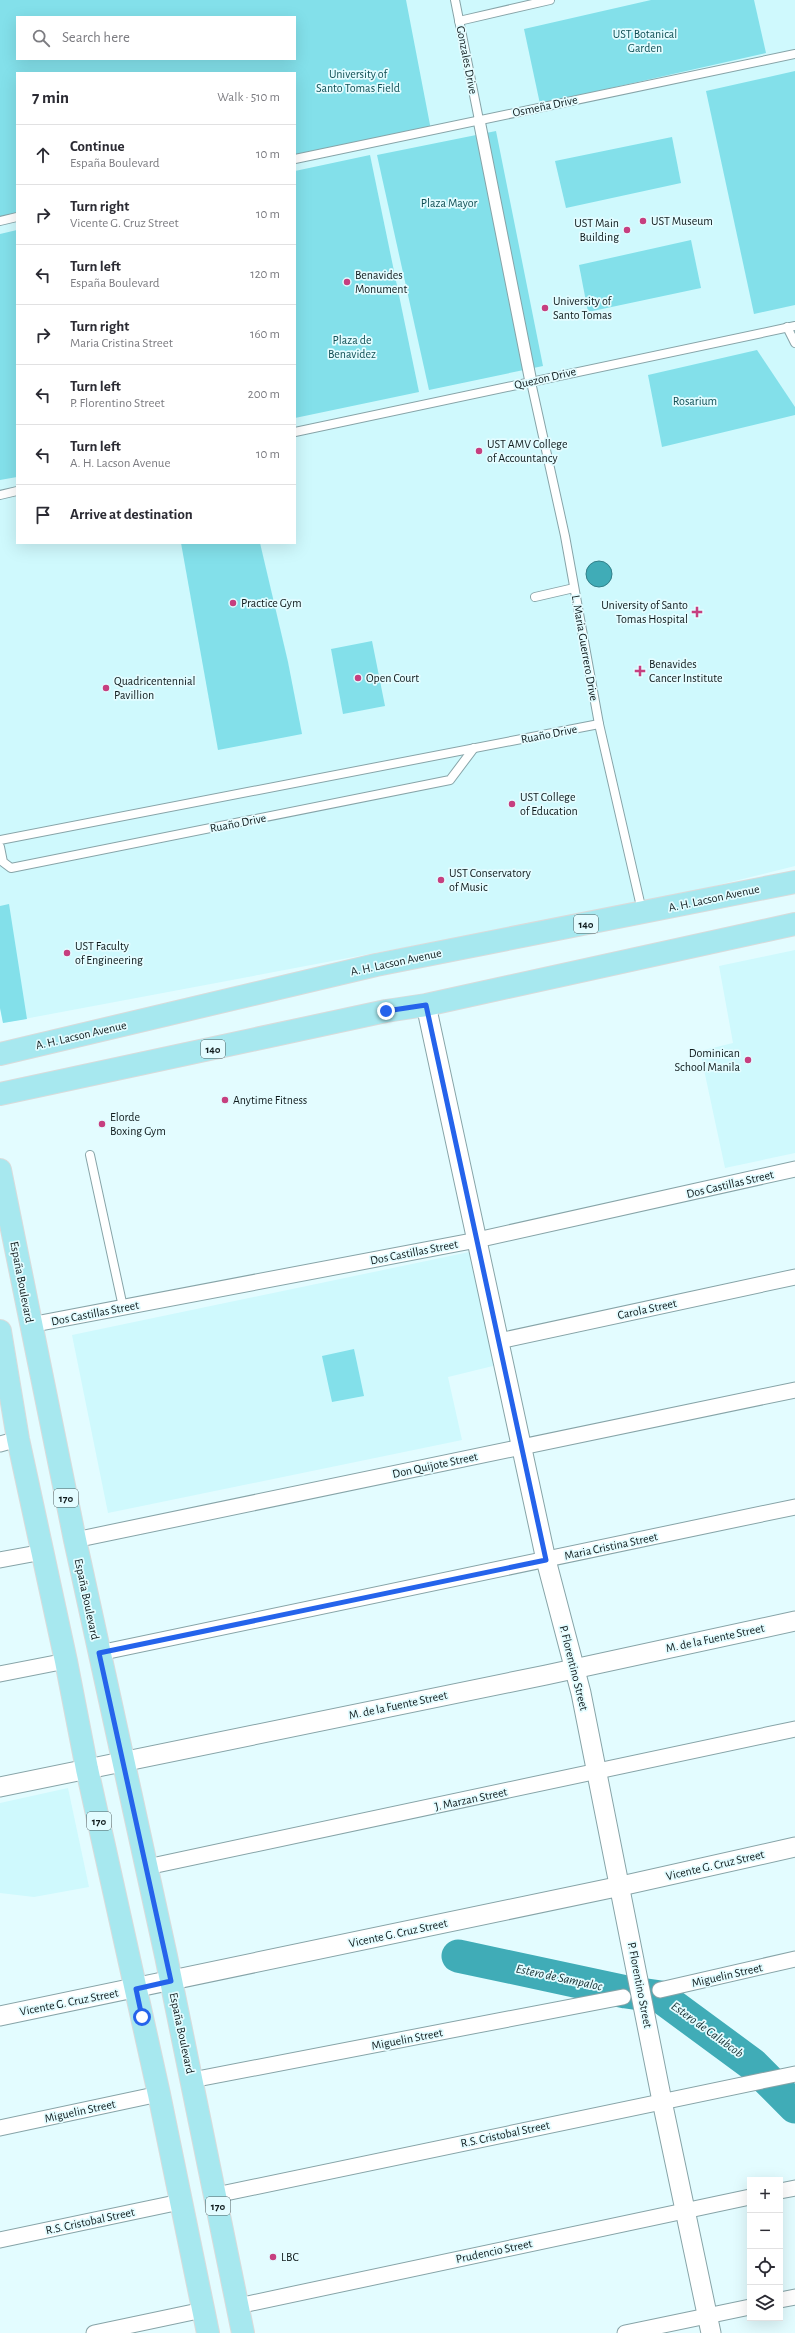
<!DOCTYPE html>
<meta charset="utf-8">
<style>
:root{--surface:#fff;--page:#f7f7f7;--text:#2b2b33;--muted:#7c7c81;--line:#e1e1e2}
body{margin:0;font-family:"Alegreya Sans",sans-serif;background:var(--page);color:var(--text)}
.controls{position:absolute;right:12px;bottom:12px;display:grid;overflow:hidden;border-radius:0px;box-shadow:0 4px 16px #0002}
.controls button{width:36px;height:36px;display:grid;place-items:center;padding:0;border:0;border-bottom:1px solid var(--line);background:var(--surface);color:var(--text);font:20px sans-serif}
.stop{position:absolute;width:12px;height:12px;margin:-9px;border:3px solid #2563eb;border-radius:50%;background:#fff}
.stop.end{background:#2563eb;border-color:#fff;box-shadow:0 1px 4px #0008}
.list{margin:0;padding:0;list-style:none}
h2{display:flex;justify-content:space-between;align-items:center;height:52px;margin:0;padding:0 16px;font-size:17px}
h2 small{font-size:13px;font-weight:400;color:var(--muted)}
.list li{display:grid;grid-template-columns:26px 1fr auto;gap:12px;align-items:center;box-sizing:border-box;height:60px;padding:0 16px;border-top:1px solid var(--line)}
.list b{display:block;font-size:15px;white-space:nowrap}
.list p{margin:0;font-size:13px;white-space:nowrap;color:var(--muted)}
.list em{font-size:13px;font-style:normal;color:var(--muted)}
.icon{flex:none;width:22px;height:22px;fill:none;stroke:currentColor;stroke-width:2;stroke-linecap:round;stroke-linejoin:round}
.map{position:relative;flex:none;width:795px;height:2333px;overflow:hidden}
.search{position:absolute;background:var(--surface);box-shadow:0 4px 16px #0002;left:16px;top:16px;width:280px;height:44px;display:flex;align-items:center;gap:10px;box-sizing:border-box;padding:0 14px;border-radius:0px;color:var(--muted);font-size:15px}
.panel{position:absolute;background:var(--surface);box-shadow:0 4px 16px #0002;left:16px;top:72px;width:280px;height:472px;border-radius:0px}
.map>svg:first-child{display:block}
</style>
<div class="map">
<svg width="795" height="2333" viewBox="0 0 795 2333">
<rect width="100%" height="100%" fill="#e3fcff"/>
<g fill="#cff9fd" fill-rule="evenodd">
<path d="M0 0H795V866L662 899 3 1023 0 1008ZM17 17H295V59H17ZM17 73H295V543H17Z"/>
<polygon points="795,950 795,1153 725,1168 700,1051 733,1043 719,966"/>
<polygon points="474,1251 497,1365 448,1377 462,1440 108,1513 72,1335"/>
<polygon points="68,1788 89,1887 34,1897 0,1893 0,1803"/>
</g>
<g fill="#83e0ea" fill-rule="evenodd">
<path d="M0 0H406L431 130 295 158V73H17V214L0 217ZM17 17H295V59H17Z"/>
<polygon points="651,0 754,0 766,53 540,104 524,29"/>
<polygon points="795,71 795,305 754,314 706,91"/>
<polygon points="496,131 543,366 429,390 377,155"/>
<polygon points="672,137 681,183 566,208 555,161"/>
<polygon points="370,155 419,392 295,418 295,171"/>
<polygon points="17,230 17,477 0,480 0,234"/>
<polygon points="691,240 701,288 588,312 579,265"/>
<polygon points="757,350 795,407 795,415 662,447 648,375"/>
<polygon points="181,543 260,543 288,662 302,734 218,750"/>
<polygon points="372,641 385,706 343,714 331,649"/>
<polygon points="9,904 27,1019 3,1023 0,1008 0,906"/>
<polygon points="354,1349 364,1396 332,1402 322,1356"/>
</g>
<circle fill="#40acb7" stroke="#328089" cx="599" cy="574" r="13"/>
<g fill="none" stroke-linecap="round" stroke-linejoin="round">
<polyline stroke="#40acb7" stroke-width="33" points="458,1956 626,1992 661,1997 752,2064 795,2107"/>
<g stroke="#87a4a8" stroke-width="10">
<g id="service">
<polyline points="455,0 479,120"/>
<polyline points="459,21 550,0"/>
<polyline points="295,159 795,54"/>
<polyline points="0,221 17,217"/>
<polyline points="787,327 795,343"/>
<polyline points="531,382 565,536 599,724 642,911"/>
<polyline points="295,432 795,326"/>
<polyline points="0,495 17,491"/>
<polyline points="535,597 574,588"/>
<polyline points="0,840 599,724"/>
<polyline points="0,847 3,862 11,868 450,780 474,748"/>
<polyline points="90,1155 123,1307"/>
</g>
</g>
<g stroke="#87a4a8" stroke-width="13">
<polyline id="pedestrian" points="479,120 531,382"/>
</g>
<g stroke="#87a4a8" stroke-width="17">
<g id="minor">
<polyline points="30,1325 477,1240 795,1169"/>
<polyline points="499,1341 795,1277"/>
<polyline points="0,1444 18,1439"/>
<polyline points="75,1540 795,1390"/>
<polyline points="0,1560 43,1552"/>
<polyline points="99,1653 795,1507"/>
<polyline points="0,1674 66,1661"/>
<polyline points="147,1867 795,1729"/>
<polyline points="660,1990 795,1959"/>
<polyline points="192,2080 623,1997"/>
<polyline points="0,2128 159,2094"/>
<polyline points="780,2191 795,2188"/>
<polyline points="216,2195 795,2074"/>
<polyline points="0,2240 180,2202"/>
<polyline points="780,2300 795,2297"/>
<polyline points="238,2306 750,2197"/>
<polyline points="94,2333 203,2310"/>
<polyline points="625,2333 750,2307"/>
</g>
</g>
<g stroke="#87a4a8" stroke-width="21">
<g id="tertiary">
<polyline points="426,1005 546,1560 581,1693 662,2101 711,2333"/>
<polyline points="0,1787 546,1675 795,1621"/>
<polyline points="0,2016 621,1886 795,1847"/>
</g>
</g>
<g stroke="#d9dbdb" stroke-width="24">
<g id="primary">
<polyline points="0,1054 376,965 795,882"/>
<polyline points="0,1094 386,1011 426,1005 795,924"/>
<polyline points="0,1170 75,1540 166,1956 243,2333"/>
<polyline points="0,1331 18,1439 66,1661 87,1769 159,2094 208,2333"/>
</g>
</g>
<use href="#service" stroke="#fff" stroke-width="8"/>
<use href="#pedestrian" stroke="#fff" stroke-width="11"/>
<use href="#minor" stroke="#fff" stroke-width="15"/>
<use href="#tertiary" stroke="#fff" stroke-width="19"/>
<use href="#primary" stroke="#a7e8ef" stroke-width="22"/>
</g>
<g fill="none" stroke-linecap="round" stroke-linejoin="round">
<polyline stroke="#2563eb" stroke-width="5" points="142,2017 136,1989 171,1981 99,1653 546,1560 426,1005 386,1011"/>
</g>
<g fill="#c63f7f" stroke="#e3fcff" stroke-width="1.5">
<circle cx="643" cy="221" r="4"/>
<circle cx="627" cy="230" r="4"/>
<circle cx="347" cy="282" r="4"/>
<circle cx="545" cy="308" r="4"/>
<circle cx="479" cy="451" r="4"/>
<circle cx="233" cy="603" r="4"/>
<path d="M695 606h4v4h4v4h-4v4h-4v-4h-4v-4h4z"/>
<path d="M638 665h4v4h4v4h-4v4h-4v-4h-4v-4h4z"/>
<circle cx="358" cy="678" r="4"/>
<circle cx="106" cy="688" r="4"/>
<circle cx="512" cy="804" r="4"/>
<circle cx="441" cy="880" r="4"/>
<circle cx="67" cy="953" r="4"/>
<circle cx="748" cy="1060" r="4"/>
<circle cx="225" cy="1100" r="4"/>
<circle cx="102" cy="1124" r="4"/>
<circle cx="273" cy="2257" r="4"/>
</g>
<g text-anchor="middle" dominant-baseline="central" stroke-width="3.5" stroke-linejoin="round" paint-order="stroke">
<g fill="#e3fcff" stroke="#4f5e61" stroke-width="1">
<rect x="574" y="915" width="24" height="18" rx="3"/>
<rect x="201" y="1040" width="24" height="18" rx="3"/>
<rect x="54" y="1489" width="24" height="18" rx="3"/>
<rect x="87" y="1812" width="24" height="18" rx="3"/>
<rect x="206" y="2197" width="24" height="18" rx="3"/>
</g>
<g font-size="11" font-weight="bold" fill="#101b1d">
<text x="586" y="924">140</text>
<text x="213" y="1049">140</text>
<text x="66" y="1498">170</text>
<text x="99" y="1821">170</text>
<text x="218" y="2206">170</text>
</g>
<g font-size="12" fill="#104f55" stroke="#e3fcff">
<text x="645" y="34">UST Botanical<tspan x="645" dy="14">Garden</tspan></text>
<text x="358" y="74">University of<tspan x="358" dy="14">Santo Tomas Field</tspan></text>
<text x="449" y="203">Plaza Mayor</text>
<text x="352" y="340">Plaza de<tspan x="352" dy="14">Benavidez</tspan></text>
<text x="695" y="401">Rosarium</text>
</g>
<g font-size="12" fill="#101b1d" stroke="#e3fcff">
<text transform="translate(467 60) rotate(79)">Gonzales Drive</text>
<text transform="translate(545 106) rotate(-12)">Osmeña Drive</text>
<text transform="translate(545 378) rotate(-13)">Quezon Drive</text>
<text transform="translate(585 648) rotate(80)">L. Maria Guerrero Drive</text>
<text transform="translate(549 734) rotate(-11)">Ruaño Drive</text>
<text transform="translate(238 823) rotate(-11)">Ruaño Drive</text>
<text transform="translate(714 898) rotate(-12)">A. H. Lacson Avenue</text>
<text transform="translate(396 962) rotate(-12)">A. H. Lacson Avenue</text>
<text transform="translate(81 1035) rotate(-13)">A. H. Lacson Avenue</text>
<text transform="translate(730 1184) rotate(-13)">Dos Castillas Street</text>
<text transform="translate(414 1252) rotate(-11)">Dos Castillas Street</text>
<text transform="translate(22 1282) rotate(79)">España Boulevard</text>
<text transform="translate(647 1309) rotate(-12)">Carola Street</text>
<text transform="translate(95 1313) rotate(-11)">Dos Castillas Street</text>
<text transform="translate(435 1465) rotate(-12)">Don Quijote Street</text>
<text transform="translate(611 1546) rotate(-12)">Maria Cristina Street</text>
<text transform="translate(87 1599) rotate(78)">España Boulevard</text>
<text transform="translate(715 1638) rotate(-12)">M. de la Fuente Street</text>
<text transform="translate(574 1668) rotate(76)">P. Florentino Street</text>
<text transform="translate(398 1705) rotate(-12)">M. de la Fuente Street</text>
<text transform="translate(471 1799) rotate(-12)">J. Marzan Street</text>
<text transform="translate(715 1865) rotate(-13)">Vicente G. Cruz Street</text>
<text transform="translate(398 1933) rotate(-12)">Vicente G. Cruz Street</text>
<text transform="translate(727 1975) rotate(-13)">Miguelin Street</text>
<text transform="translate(640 1985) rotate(79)">P. Florentino Street</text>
<text transform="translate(69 2002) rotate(-11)">Vicente G. Cruz Street</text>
<text transform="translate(182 2033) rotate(78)">España Boulevard</text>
<text transform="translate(407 2039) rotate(-11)">Miguelin Street</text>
<text transform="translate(80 2111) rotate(-12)">Miguelin Street</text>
<text transform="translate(505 2134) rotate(-12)">R.S. Cristobal Street</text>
<text transform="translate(90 2221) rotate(-12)">R.S. Cristobal Street</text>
<text transform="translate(494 2251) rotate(-12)">Prudencio Street</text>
</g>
<g font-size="12" fill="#101b1d" stroke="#e3fcff" text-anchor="start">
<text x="651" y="221">UST Museum</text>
<text x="619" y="223" text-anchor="end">UST Main<tspan x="619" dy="14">Building</tspan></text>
<text x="355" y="275">Benavides<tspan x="355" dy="14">Monument</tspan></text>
<text x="553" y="301">University of<tspan x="553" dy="14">Santo Tomas</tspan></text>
<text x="487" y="444">UST AMV College<tspan x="487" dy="14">of Accountancy</tspan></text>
<text x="241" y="603">Practice Gym</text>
<text x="688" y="605" text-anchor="end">University of Santo<tspan x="688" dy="14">Tomas Hospital</tspan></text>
<text x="649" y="664">Benavides<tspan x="649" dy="14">Cancer Institute</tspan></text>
<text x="366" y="678">Open Court</text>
<text x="114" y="681">Quadricentennial<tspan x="114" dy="14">Pavillion</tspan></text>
<text x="520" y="797">UST College<tspan x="520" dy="14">of Education</tspan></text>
<text x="449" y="873">UST Conservatory<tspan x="449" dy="14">of Music</tspan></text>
<text x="75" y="946">UST Faculty<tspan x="75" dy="14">of Engineering</tspan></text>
<text x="740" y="1053" text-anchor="end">Dominican<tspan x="740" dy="14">School Manila</tspan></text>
<text x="233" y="1100">Anytime Fitness</text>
<text x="110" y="1117">Elorde<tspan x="110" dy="14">Boxing Gym</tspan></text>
<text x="281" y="2257">LBC</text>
</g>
<g font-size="13" font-style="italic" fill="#172f32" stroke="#e3fcff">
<text transform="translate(559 1978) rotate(12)">Estero de Sampaloc</text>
<text transform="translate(707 2030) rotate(36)">Estero de Calubcob</text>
</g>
</g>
</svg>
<div class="controls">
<button>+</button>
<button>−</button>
<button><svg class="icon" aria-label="locate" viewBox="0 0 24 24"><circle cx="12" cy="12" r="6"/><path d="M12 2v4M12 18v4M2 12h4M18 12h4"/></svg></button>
<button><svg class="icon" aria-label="layers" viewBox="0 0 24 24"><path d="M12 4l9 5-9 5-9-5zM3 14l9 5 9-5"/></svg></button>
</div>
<div class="stop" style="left:142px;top:2017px"></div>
<div class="stop end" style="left:386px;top:1011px"></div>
<div class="search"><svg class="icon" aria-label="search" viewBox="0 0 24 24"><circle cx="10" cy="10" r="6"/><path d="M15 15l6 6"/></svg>Search here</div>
<section class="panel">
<h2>7 min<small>Walk · 510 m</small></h2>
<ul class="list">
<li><svg class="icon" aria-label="ahead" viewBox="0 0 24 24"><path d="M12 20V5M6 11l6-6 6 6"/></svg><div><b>Continue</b><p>España Boulevard</p></div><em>10 m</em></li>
<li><svg class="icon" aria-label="right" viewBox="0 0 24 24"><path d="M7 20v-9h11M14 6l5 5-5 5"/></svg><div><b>Turn right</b><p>Vicente G. Cruz Street</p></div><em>10 m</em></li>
<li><svg class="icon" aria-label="left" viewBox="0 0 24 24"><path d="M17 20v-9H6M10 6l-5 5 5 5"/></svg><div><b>Turn left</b><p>España Boulevard</p></div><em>120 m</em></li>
<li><svg class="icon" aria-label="right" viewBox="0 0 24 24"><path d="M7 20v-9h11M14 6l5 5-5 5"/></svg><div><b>Turn right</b><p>Maria Cristina Street</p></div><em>160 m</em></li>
<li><svg class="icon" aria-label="left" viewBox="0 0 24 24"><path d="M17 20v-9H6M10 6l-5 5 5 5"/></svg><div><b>Turn left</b><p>P. Florentino Street</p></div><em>200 m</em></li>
<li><svg class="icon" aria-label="left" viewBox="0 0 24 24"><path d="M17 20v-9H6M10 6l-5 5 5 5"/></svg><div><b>Turn left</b><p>A. H. Lacson Avenue</p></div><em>10 m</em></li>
<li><svg class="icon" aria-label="arrive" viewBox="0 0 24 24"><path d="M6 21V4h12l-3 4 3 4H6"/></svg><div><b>Arrive at destination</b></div></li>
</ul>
</section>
</div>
